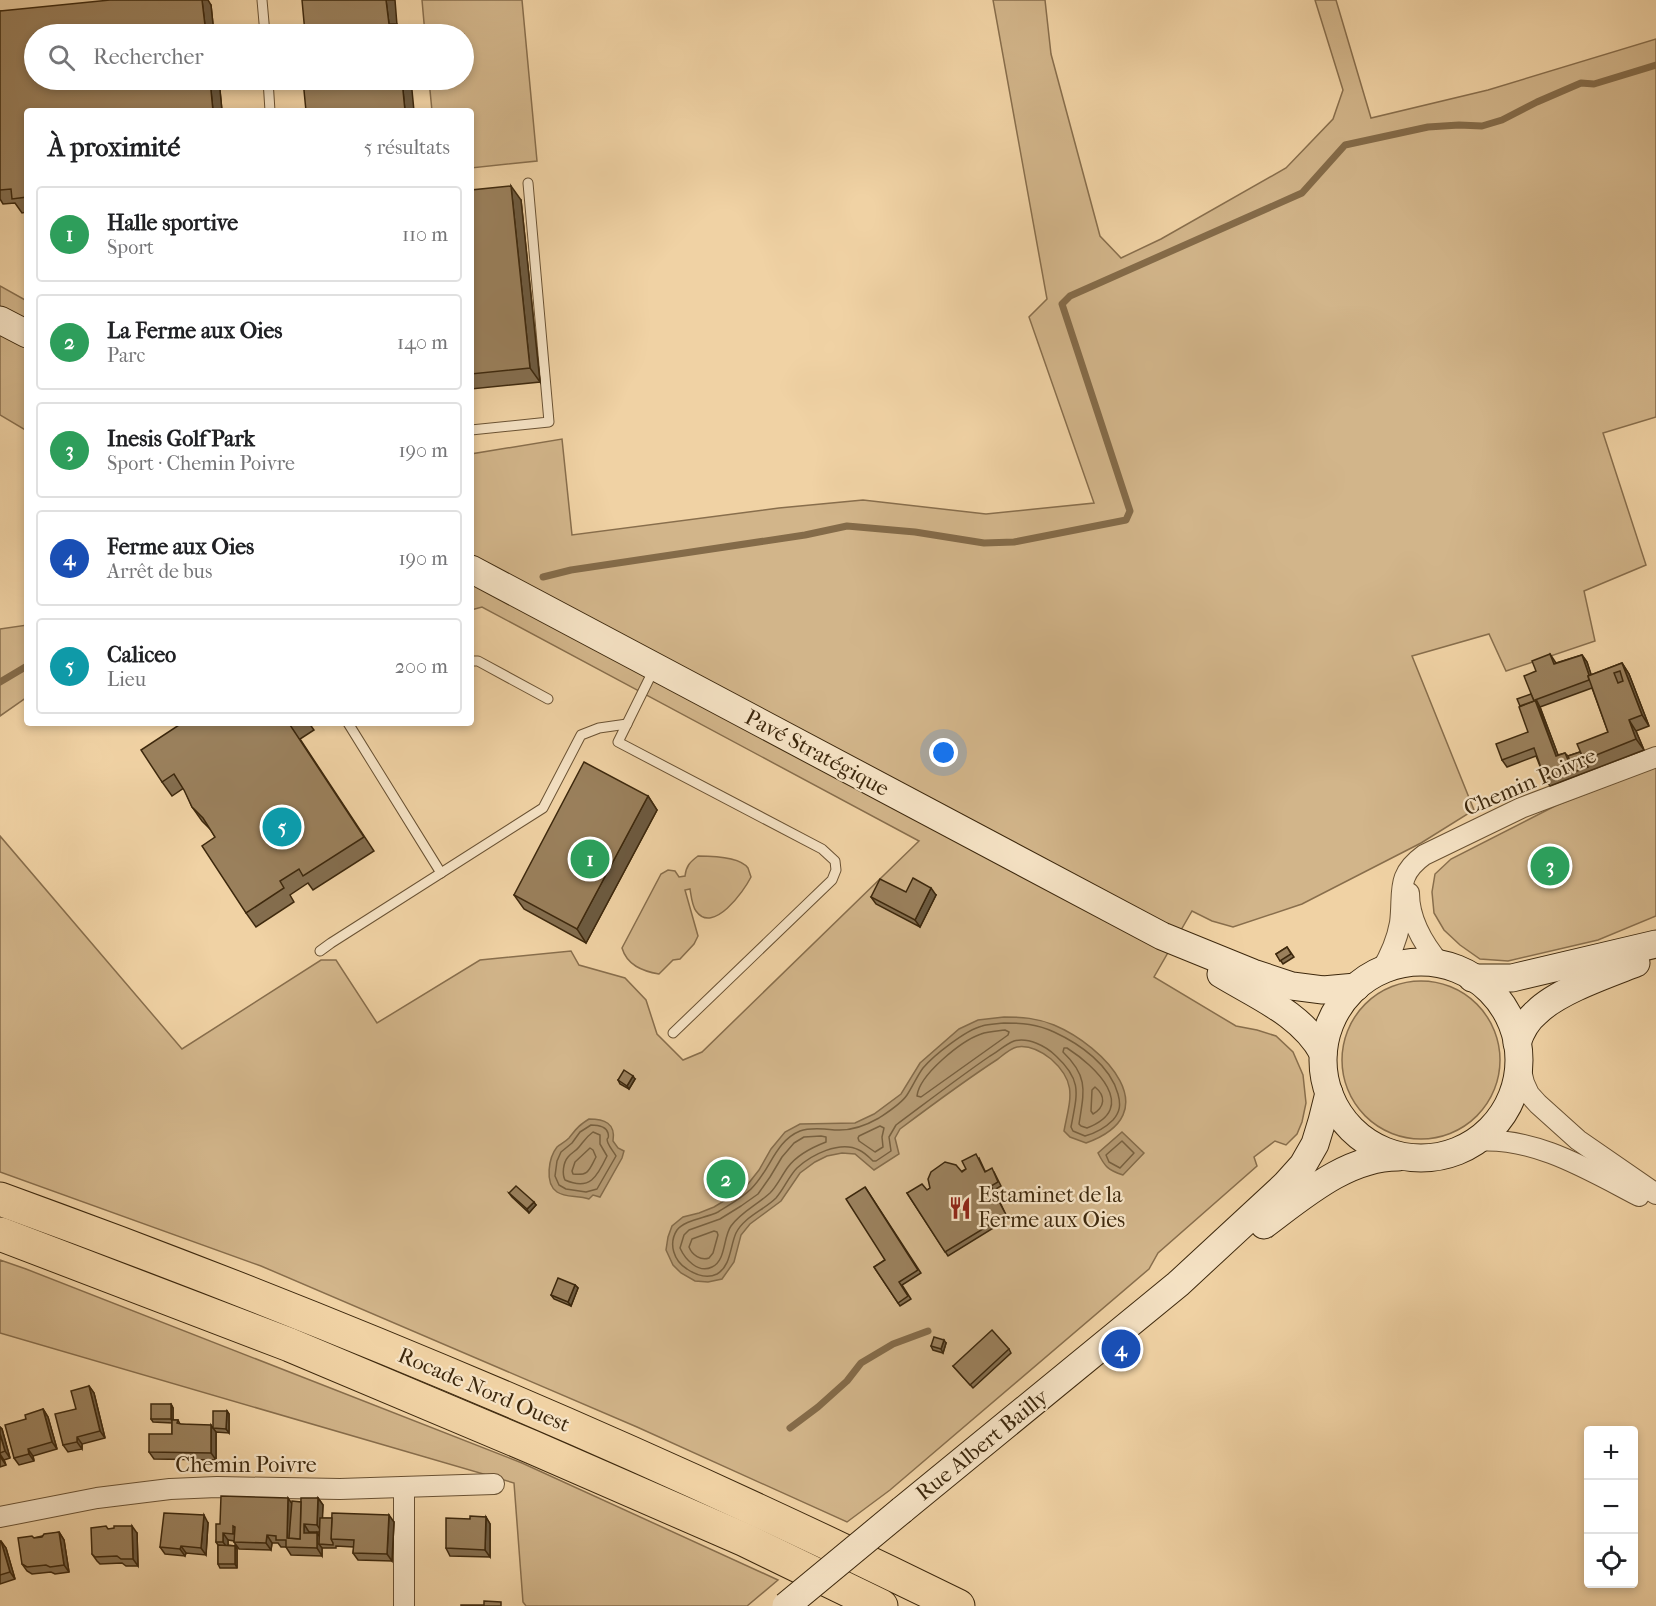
<!DOCTYPE html>
<html lang="fr">
<meta charset="utf-8">
<style>
:root{--surface:#fff;--page:#f6f6f6;--text:#202124;--muted:#757577;--line:#e0e0e0;--accent:#1a73e8}
body{margin:0;font-family:"IM FELL French Canon",serif;background:var(--page);color:var(--text)}
.controls{position:absolute;right:18px;bottom:18px;display:grid;overflow:hidden;border-radius:6px;box-shadow:0 3px 9px #0003}
.controls button{width:54px;height:54px;display:grid;place-items:center;padding:0;border:0;border-bottom:2px solid var(--line);background:var(--surface);color:var(--text);font:30px sans-serif}
.you{position:absolute;left:944px;top:753px;width:21px;height:21px;margin:-15px;border:4px solid #fff;border-radius:50%;background:#1a73e8;box-shadow:0 0 0 9px #1a73e833}
.badge{display:grid;place-items:center;width:39px;height:39px;border-radius:50%;background:var(--accent);color:#fff;font-size:20px;font-weight:700}
.pin{position:absolute;translate:-50% -50%;border:3px solid #fff;box-shadow:0 2px 6px #0006}
.list{margin:0;padding:0;list-style:none}
h2{display:flex;justify-content:space-between;align-items:center;height:78px;margin:0;padding:0 24px;font-size:26px}
h2 small{font-size:20px;font-weight:400;color:var(--muted)}
.list li{display:grid;grid-template-columns:39px 1fr auto;gap:18px;align-items:center;box-sizing:border-box;height:96px;margin:0 12px 12px;padding:0 12px;border:2px solid var(--line);border-radius:6px}
.list b{display:block;font-size:22px;white-space:nowrap}
.list p{margin:0;font-size:20px;white-space:nowrap;color:var(--muted)}
.list em{font-size:20px;font-style:normal;color:var(--muted)}
.icon{flex:none;width:33px;height:33px;fill:none;stroke:currentColor;stroke-width:2;stroke-linecap:round;stroke-linejoin:round}
.map{position:relative;flex:none;width:1656px;height:1606px;overflow:hidden}
.search{position:absolute;background:var(--surface);box-shadow:0 3px 9px #0003;left:24px;top:24px;width:450px;height:66px;display:flex;align-items:center;gap:15px;box-sizing:border-box;padding:0 21px;border-radius:33px;color:var(--muted);font-size:22px}
.panel{position:absolute;background:var(--surface);box-shadow:0 3px 9px #0003;left:24px;top:108px;width:450px;height:618px;border-radius:6px}
.map>svg:first-child{display:block}
</style>
<div class="map">
<svg width="1656" height="1606" viewBox="0 0 1656 1606">
<rect width="100%" height="100%" fill="#f0d2a4"/>
<filter id="stains"><feTurbulence type="fractalNoise" baseFrequency=".00333" numOctaves="4"/><feColorMatrix values="0 0 0 0 .2 0 0 0 0 .09 0 0 0 0 .02 0 0 0 .5 -.17"/></filter>
<radialGradient id="worn" r=".72"><stop offset=".6" stop-color="#630" stop-opacity="0"/><stop offset="1" stop-color="#630" stop-opacity=".3"/></radialGradient>
<g fill="#d2b58a" stroke="#886e4c" stroke-width="1.5">
<polygon points="422,0 522,0 537,161 471,168 471,111 432,111 429,80 464,80 464,34 425,34"/>
<polygon points="993,0 1045,0 1051,54 1100,236 1121,258 1161,239 1286,168 1333,119 1343,90 1315,0 1336,0 1371,118 1488,90 1656,39 1656,417 1603,433 1646,565 1584,591 1595,641 1506,671 1489,634 1412,656 1474,810 1421,843 1302,904 1233,927 1212,921 1192,911 1154,977 1236,1026 1257,1030 1276,1036 1293,1052 1303,1075 1306,1103 1302,1122 1297,1134 1286,1145 1275,1141 1254,1157 1257,1166 1158,1253 1149,1269 890,1490 847,1522 637,1427 261,1266 0,1172 0,836 182,1049 321,960 336,960 377,1023 480,960 571,951 579,965 625,978 646,1000 657,1034 683,1060 702,1052 919,841 482,607 471,610 471,454 562,439 572,535 779,508 863,500 986,514 1094,503 1029,317 1047,299"/>
<polygon points="0,286 27,301 27,431 0,415"/>
<polygon points="27,625 27,697 0,716 0,629"/>
<polygon points="1656,767 1656,916 1598,940 1508,961 1480,959 1460,945 1444,930 1434,913 1432,892 1435,874 1451,859 1557,805"/>
<path d="M698 856C710 856 740 857 748 868 748 868 751 877 751 877 744 891 713 935 696 911 692 906 691 895 690 889L685 890 698 936 694 944 680 959 673 960 659 974C642 971 627 965 622 948L661 874 668 870 675 871 679 877 685 876C686 866 690 862 698 856Z"/>
<circle cx="1421" cy="1060" r="79"/>
<polygon points="0,1260 26,1269 522,1463 778,1580 747,1606 526,1606 523,1602 514,1483 0,1333"/>
</g>
<g fill="#b39871" stroke="#846b49" stroke-width="1.5">
<path d="M1004 1017C1022 1017 1037 1018 1054 1025 1104 1046 1169 1113 1086 1143L1070 1137 1064 1131C1070 1099 1078 1083 1051 1059 1042 1052 1029 1045 1017 1047 1011 1048 1003 1055 998 1059 964 1081 932 1105 900 1129L895 1138 899 1154 874 1170 855 1154 842 1153 827 1156 815 1162 800 1173 781 1201 750 1224 741 1235 734 1262 722 1279 708 1282 695 1281 681 1273 673 1265 666 1250 668 1237 672 1226 683 1217 699 1213 714 1207 734 1195 748 1184 759 1170 771 1149 785 1132 800 1124 855 1123 874 1114 901 1094 920 1063 959 1029 978 1020Z"/>
<path d="M589 1119C604 1119 616 1123 613 1141L618 1148 624 1151 622 1158 600 1197 593 1195 589 1199C578 1195 566 1198 557 1192 544 1183 549 1157 557 1147 561 1144 565 1142 569 1138 577 1128 578 1126 589 1119Z"/>
<path d="M1122 1132 1144 1153 1123 1175C1108 1170 1105 1167 1098 1153Z"/>
</g>
<g fill="none" stroke-linecap="round" stroke-linejoin="round">
<g stroke="#78603f" stroke-width="1.5">
<path d="M1004 1023C1022 1023 1037 1024 1054 1032 1080 1044 1110 1065 1118 1094 1121 1105 1120 1112 1113 1120 1105 1128 1096 1133 1085 1136L1073 1131 1071 1127C1077 1094 1083 1081 1056 1056 1046 1046 1028 1037 1014 1041 1006 1044 997 1052 990 1056 958 1078 927 1102 896 1125L889 1137 891 1151 876 1161H873C869 1157 864 1152 859 1150 840 1140 811 1155 797 1168 789 1176 784 1189 776 1198 764 1210 744 1217 736 1233 730 1246 731 1266 717 1274 707 1279 696 1275 687 1269 674 1261 668 1244 677 1230 684 1220 706 1218 718 1212 729 1205 742 1198 751 1189 770 1171 775 1141 800 1131 811 1127 825 1129 836 1130 852 1131 865 1126 879 1118 888 1112 901 1104 907 1095 913 1086 917 1076 923 1068 934 1055 966 1030 982 1026 989 1024 997 1024 1004 1023Z"/>
<path d="M1005 1030 1009 1032 1008 1035 921 1097 917 1096C919 1075 961 1041 981 1034 988 1031 997 1031 1005 1030Z"/>
<path d="M1064 1048H1067C1095 1066 1140 1108 1087 1128L1081 1126 1079 1124C1084 1091 1089 1077 1063 1052Z"/>
<path d="M1095 1087C1106 1096 1105 1107 1093 1114L1091 1111 1092 1090Z"/>
<path d="M591 1125C597 1125 606 1126 608 1133 610 1142 605 1135 608 1143 610 1148 614 1152 616 1156L597 1189 586 1192 566 1189 559 1185 555 1176 557 1161 561 1152 572 1143 580 1132Z"/>
<polygon points="880,1126 884,1128 882,1137 883,1147 875,1152 859,1141 858,1138 859,1136"/>
<path d="M593 1132 600 1135V1144L607 1156C597 1177 590 1191 565 1180 562 1174 563 1163 568 1157 571 1153 576 1151 579 1147 584 1141 586 1137 593 1132Z"/>
<path d="M821 1136 826 1137V1142C813 1147 797 1155 788 1167 782 1175 777 1186 770 1193 757 1205 741 1212 731 1226 723 1237 726 1261 712 1267 698 1274 685 1259 680 1248L684 1235 689 1230 720 1219 741 1206 758 1194 770 1177 782 1157 794 1143 804 1137Z"/>
<polygon points="1122,1141 1134,1153 1120,1168 1109,1162 1106,1155"/>
<path d="M590 1148 593 1150 596 1157C589 1170 589 1176 573 1174L572 1171 575 1162Z"/>
<path d="M714 1231 717 1232 718 1235 713 1253 709 1258C701 1261 692 1255 689 1247L692 1239Z"/>
</g>
<g stroke="#846b49" stroke-width="7">
<polyline points="543,577 571,570 805,535 847,526 915,532 984,543 1014,542 1126,520 1130,511 1062,304 1070,296 1302,193 1345,145 1428,127 1459,125 1482,126 1502,120 1537,102 1581,83 1594,84 1656,65"/>
<polyline points="0,682 27,666"/>
<polyline points="790,1428 818,1407 847,1381 861,1363 893,1344 928,1331"/>
</g>
<g stroke="#6a5233" stroke-width="11">
<g id="lane">
<polyline points="262,0 265,34"/>
<polyline points="268,80 270,111"/>
<polyline points="471,430 549,422 528,183"/>
<polyline points="471,661 478,661 548,699"/>
<polyline points="654,669 618,742 822,849 835,861 836,870 832,880 673,1033"/>
<polyline points="348,723 441,873"/>
<polyline points="320,951 331,943 543,808 581,735 599,728 627,724"/>
</g>
</g>
<g stroke="#6a5233" stroke-width="22">
<g id="street">
<path d="M1409 893C1409 920 1424 945 1441 965"/>
<path d="M1381 971C1390 956 1397 940 1400 923 1404 892 1395 876 1424 855L1521 808 1656 757"/>
<polyline points="1519,1062 1524,1083 1529,1094 1538,1104 1578,1140 1656,1194"/>
<path d="M1476 1141C1534 1136 1589 1170 1639 1196"/>
<polyline points="0,1517 97,1498 170,1489 217,1487 340,1489 494,1484"/>
<polyline points="404,1606 404,1487"/>
</g>
</g>
<g stroke="#3d280d" stroke-width="29">
<g id="secondary">
<polyline points="0,320 27,334"/>
<polyline points="471,569 1162,936 1253,973 1292,986 1323,990 1356,987"/>
<circle cx="1421" cy="1060" r="98"/>
<path d="M1221 974C1257 996 1302 1014 1323 1053"/>
<polyline points="1472,978 1512,978 1656,944"/>
<path d="M1517 1043C1521 1031 1527 1020 1537 1012 1558 991 1608 974 1636 963"/>
<path d="M1264 1225C1303 1196 1347 1157 1398 1157"/>
<polyline points="902,1510 1178,1284 1285,1185 1303,1165 1315,1144 1322,1121 1329,1093"/>
</g>
</g>
<g stroke="#3d280d" stroke-width="35">
<g id="highway">
<path d="M0 1199C326 1317 647 1453 958 1606"/>
<polyline points="0,1234 290,1345 532,1447 745,1540 881,1606"/>
</g>
</g>
<use href="#lane" stroke="#f5e2c4" stroke-width="9"/>
<use href="#street" stroke="#f5e2c4" stroke-width="20"/>
<use href="#secondary" stroke="#f5e2c4" stroke-width="27"/>
<use href="#highway" stroke="#f0d2a4" stroke-width="33"/>
<g stroke="#3d280d" stroke-width="29" stroke-linecap="butt">
<polyline id="secondary-bridge" points="786,1606 902,1510"/>
</g>
<use href="#secondary-bridge" stroke="#f5e2c4" stroke-width="27"/>
</g>
<g fill="#846e4f" stroke="#3d280d" stroke-width="1.5" fill-rule="evenodd">
<polygon points="211,5 214,34 34,34 34,80 219,80 222,111 27,111 27,212 22,213 15,203 3,204 0,199 0,11"/>
<polygon points="471,190 521,200 540,382 471,389"/>
<path d="M1550 654 1556 663 1582 655 1587 662 1591 675 1622 663 1629 674 1649 726 1636 731 1644 750 1550 786 1545 779 1536 756 1507 767 1502 760 1528 732 1531 694ZM1592 688 1608 732 1580 752 1568 756 1565 753 1558 755 1540 707Z"/>
<polygon points="182,723 309,723 314,730 300,739 374,851 313,890 308,883 290,895 294,902 256,927 246,913 215,837 211,830 202,821 192,807 184,788 172,796 162,782"/>
<polygon points="648,796 657,810 586,943 524,909 514,895"/>
<polygon points="906,892 936,895 920,927 876,904 871,897"/>
<polygon points="1287,947 1294,957 1283,964 1276,954"/>
<polygon points="635,1079 629,1089 620,1084 618,1080"/>
<polygon points="979,1158 985,1171 994,1172 1001,1186 994,1190 1008,1219 948,1256 907,1193 927,1190 966,1169"/>
<polygon points="865,1187 921,1273 902,1285 911,1299 900,1306 874,1267 885,1260"/>
<polygon points="509,1193 536,1205 529,1213 512,1197"/>
<polygon points="575,1285 578,1288 571,1306 554,1299 551,1295"/>
<polygon points="946,1343 943,1353 933,1350 931,1346"/>
<polygon points="1009,1349 1011,1353 973,1388 953,1366"/>
<polygon points="89,1386 94,1393 105,1438 82,1444 82,1449 68,1452 63,1445 76,1409"/>
<polygon points="171,1404 173,1408 173,1420 178,1420 180,1424 213,1428 227,1411 229,1414 229,1433 216,1432 216,1460 154,1459 149,1452 172,1434 172,1423 153,1422 151,1419"/>
<polygon points="43,1409 48,1417 57,1449 33,1456 34,1461 19,1465 14,1458 26,1419"/>
<polygon points="0,1427 2,1429 10,1458 4,1460 6,1465 0,1467"/>
<path d="M318 1498 323 1505 322 1518 394 1522 392 1561 358 1560 353 1553 354 1547 336 1546V1548H322V1556L291 1555 286 1547H281L278 1543H272L271 1550 239 1549 234 1542V1541L228 1540V1545L235 1546 237 1549V1568H220L218 1564V1545L216 1542 220 1524 292 1504ZM309 1532H319V1537L317 1533H309Z"/>
<polygon points="486,1517 490,1524 490,1557 450,1556 446,1548 470,1519"/>
<polygon points="208,1523 206,1555 186,1553 185,1556 165,1554 160,1547"/>
<polygon points="108,1529 137,1533 138,1566 126,1566 122,1563 100,1564 97,1561 92,1554"/>
<polygon points="59,1532 64,1540 69,1572 55,1574 51,1572 32,1574 27,1571 22,1564 34,1538"/>
<polygon points="0,1541 6,1548 15,1579 0,1584"/>
</g>
<g fill="#6c5a40" stroke="#3d280d" stroke-width="1.5">
<polygon points="202,0 208,0 211,5 214,34 206,34"/>
<polygon points="386,0 395,0 397,25 404,34 396,34 389,24"/>
<polygon points="210,80 219,80 222,111 213,111"/>
<polygon points="402,80 411,80 414,111 405,111"/>
<polygon points="511,186 521,200 540,382 530,368"/>
<polygon points="1582,655 1587,662 1595,686 1590,679"/>
<polygon points="1622,663 1629,674 1649,726 1642,715"/>
<polygon points="1535,697 1540,707 1561,763 1556,756"/>
<polygon points="1629,720 1636,731 1644,750 1636,739"/>
<polygon points="648,796 657,810 586,943 577,929"/>
<polygon points="931,888 936,895 920,927 915,920"/>
<polygon points="633,1076 635,1079 629,1089 627,1086"/>
<polygon points="534,1202 536,1205 529,1213 527,1209"/>
<polygon points="575,1285 578,1288 571,1306 568,1302"/>
<polygon points="944,1340 946,1343 943,1353 941,1349"/>
<polygon points="89,1386 94,1393 105,1438 100,1431"/>
<polygon points="171,1404 173,1408 173,1423 171,1419"/>
<polygon points="43,1409 48,1417 57,1449 52,1442"/>
<polygon points="227,1411 229,1414 229,1433 226,1429"/>
<polygon points="211,1425 216,1432 216,1460 211,1453"/>
<polygon points="0,1427 2,1429 10,1458 5,1451 0,1434"/>
<polygon points="77,1437 82,1444 82,1449 77,1442"/>
<polygon points="28,1449 33,1456 34,1461 29,1454"/>
<polygon points="0,1454 4,1460 6,1465 1,1458"/>
<polygon points="288,1498 293,1505 292,1542 287,1538"/>
<polygon points="318,1498 323,1505 322,1532 317,1525"/>
<polygon points="204,1515 208,1523 206,1555 201,1548"/>
<polygon points="389,1515 394,1522 392,1561 387,1554"/>
<polygon points="486,1517 490,1524 490,1557 485,1550"/>
<polygon points="304,1524 309,1532 309,1540 303,1542"/>
<polygon points="132,1526 137,1533 138,1566 133,1559"/>
<polygon points="59,1532 64,1540 69,1572 64,1565"/>
<polygon points="223,1533 228,1540 228,1549 223,1542"/>
<polygon points="317,1533 322,1540 319,1544 322,1548 322,1556 317,1548"/>
<polygon points="267,1535 272,1543 271,1550 266,1543"/>
<polygon points="1,1541 6,1548 15,1579 10,1572"/>
<polygon points="181,1546 186,1553 185,1556 180,1549"/>
<polygon points="235,1546 237,1549 237,1568 235,1564"/>
</g>
<g fill="#9a805c" stroke="#3d280d" stroke-width="1.5" fill-rule="evenodd">
<polygon points="110,0 202,0 206,34 34,34 34,80 210,80 213,111 27,111 27,197 12,199 11,189 0,190 0,11"/>
<polygon points="302,0 386,0 389,24 397,24 398,34 299,34 298,33 305,33"/>
<polygon points="303,80 402,80 405,111 306,111"/>
<polygon points="511,186 530,368 471,374 471,190"/>
<polygon points="1550,654 1554,664 1582,655 1589,675 1588,676 1589,680 1535,700 1556,756 1565,753 1572,769 1545,779 1534,748 1502,760 1496,744 1528,732 1519,707 1534,701 1524,676 1536,671 1532,661"/>
<path d="M1622 663 1642 715 1629 720 1636 739 1584 760 1577 744 1608 732 1588 676ZM1620 671 1623 681 1618 683 1614 673Z"/>
<polygon points="1531,694 1534,701 1520,706 1517,699"/>
<polygon points="182,723 293,723 290,725 364,837 303,876 299,869 280,881 284,888 246,913 202,846 215,837 203,818 192,807 184,790 174,774 162,782 141,750"/>
<polygon points="1580,752 1584,760 1588,767 1574,772 1568,756"/>
<polygon points="584,762 648,796 577,929 514,895"/>
<polygon points="913,878 931,888 915,920 871,897 880,879 906,892"/>
<polygon points="1287,947 1291,954 1280,961 1276,954"/>
<polygon points="624,1070 633,1076 627,1086 618,1080"/>
<polygon points="976,1154 985,1172 992,1168 998,1182 991,1186 1006,1215 945,1252 907,1193 922,1184 927,1190 930,1188 928,1179 931,1172 945,1162 956,1165 962,1172 966,1169 962,1161"/>
<polygon points="516,1186 534,1202 527,1209 509,1193"/>
<polygon points="865,1187 918,1270 899,1282 908,1296 898,1303 874,1267 885,1260 846,1199"/>
<polygon points="558,1278 575,1285 568,1302 551,1295"/>
<polygon points="992,1330 1009,1349 970,1385 953,1366"/>
<polygon points="934,1337 944,1340 941,1349 931,1346"/>
<polygon points="89,1386 100,1431 77,1437 77,1442 63,1445 55,1414 76,1409 71,1391"/>
<rect x="151" y="1404" width="20" height="15"/>
<polygon points="43,1409 52,1442 28,1449 29,1454 14,1458 5,1425 26,1419 25,1415"/>
<polygon points="213,1411 227,1411 226,1429 213,1428"/>
<polygon points="172,1420 178,1420 177,1423 181,1424 211,1425 211,1453 149,1452 149,1434 172,1434"/>
<polygon points="0,1434 5,1451 0,1453"/>
<polygon points="221,1496 288,1498 287,1538 300,1539 301,1498 318,1498 317,1525 304,1524 304,1533 317,1533 317,1548 286,1547 286,1540 276,1540 276,1536 267,1535 266,1543 234,1542 235,1527 233,1526 233,1534 223,1533 223,1542 216,1542 216,1524 220,1524"/>
<polygon points="292,1501 301,1502 300,1539 289,1538"/>
<polygon points="164,1513 204,1515 201,1548 181,1546 180,1549 160,1547"/>
<polygon points="332,1513 389,1515 387,1554 353,1553 354,1540 331,1539"/>
<polygon points="470,1516 486,1517 485,1550 446,1548 446,1518 470,1519"/>
<polygon points="320,1518 332,1518 331,1539 333,1543 333,1545 319,1544"/>
<polygon points="106,1526 108,1529 114,1528 114,1526 132,1526 133,1559 121,1559 117,1556 95,1557 92,1554 91,1528"/>
<polygon points="59,1532 64,1565 50,1567 46,1565 27,1567 22,1564 18,1538 32,1536 34,1538 42,1537 44,1534"/>
<polygon points="0,1541 1,1541 10,1572 0,1575"/>
<polygon points="218,1545 235,1546 235,1564 218,1564"/>
<polygon points="484,1601 501,1602 501,1606 461,1606 461,1605 484,1605"/>
</g>
<defs>
<g id="restaurant-bare" transform="scale(1.8)"><path d="M-5-6h1v4h1v-4h1v4h1v-4h1v5L-1.5 .5V6h-2V.5L-5-1ZM5-6V6H3V1.5H1.5Q1.5-4 5-6Z" fill="#8f2418" stroke="#f5e2c4" stroke-width="2.5" paint-order="stroke"/></g>
</defs>
<g fill-rule="evenodd">
<use href="#restaurant-bare" x="960" y="1208"/>
</g>
<g text-anchor="middle" dominant-baseline="central" stroke-width="4.5" stroke-linejoin="round" paint-order="stroke">
<g font-size="22" fill="#3d280d" stroke="#f5e2c4">
<text transform="translate(817 753) rotate(28)">Pavé Stratégique</text>
<text transform="translate(1530 782) rotate(-23)">Chemin Poivre</text>
<text transform="translate(484 1390) rotate(23)">Rocade Nord Ouest</text>
<text transform="translate(982 1445) rotate(-39)">Rue Albert Bailly</text>
<text x="246" y="1465">Chemin Poivre</text>
</g>
<g font-size="22" fill="#3d280d" stroke="#f5e2c4" text-anchor="start">
<text x="978" y="1195">Estaminet de la<tspan x="978" dy="25">Ferme aux Oies</tspan></text>
</g>
</g>
<rect width="100%" height="100%" filter="url(#stains)"/>
<rect width="100%" height="100%" fill="url(#worn)"/>
</svg>
<div class="controls">
<button>+</button>
<button>−</button>
<button><svg class="icon" aria-label="locate" viewBox="0 0 24 24"><circle cx="12" cy="12" r="6"/><path d="M12 2v4M12 18v4M2 12h4M18 12h4"/></svg></button>
</div>
<div class="you"></div>
<div class="pin badge" style="left:590px;top:859px;background:#2e9e5b">1</div>
<div class="pin badge" style="left:726px;top:1179px;background:#2e9e5b">2</div>
<div class="pin badge" style="left:1550px;top:866px;background:#2e9e5b">3</div>
<div class="pin badge" style="left:1121px;top:1349px;background:#1a4fb4">4</div>
<div class="pin badge" style="left:282px;top:827px;background:#0f9aa8">5</div>
<div class="search"><svg class="icon" aria-label="search" viewBox="0 0 24 24"><circle cx="10" cy="10" r="6"/><path d="M15 15l6 6"/></svg>Rechercher</div>
<section class="panel">
<h2>À proximité<small>5 résultats</small></h2>
<ul class="list">
<li><span class="badge" style="background:#2e9e5b">1</span><div><b>Halle sportive</b><p>Sport</p></div><em>110 m</em></li>
<li><span class="badge" style="background:#2e9e5b">2</span><div><b>La Ferme aux Oies</b><p>Parc</p></div><em>140 m</em></li>
<li><span class="badge" style="background:#2e9e5b">3</span><div><b>Inesis Golf Park</b><p>Sport · Chemin Poivre</p></div><em>190 m</em></li>
<li><span class="badge" style="background:#1a4fb4">4</span><div><b>Ferme aux Oies</b><p>Arrêt de bus</p></div><em>190 m</em></li>
<li><span class="badge" style="background:#0f9aa8">5</span><div><b>Caliceo</b><p>Lieu</p></div><em>200 m</em></li>
</ul>
</section>
</div>
